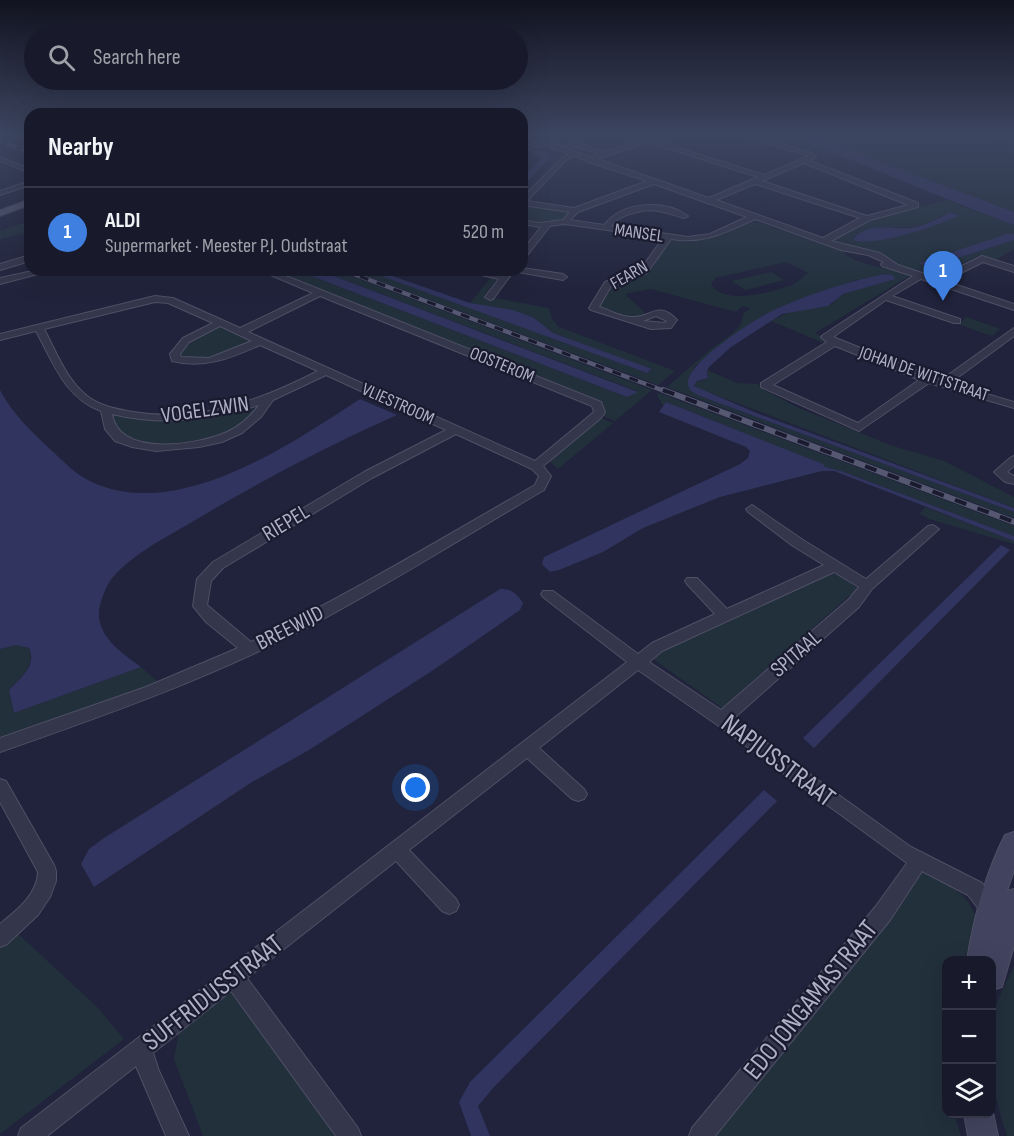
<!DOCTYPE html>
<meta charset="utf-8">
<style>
:root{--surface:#181a2c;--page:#212334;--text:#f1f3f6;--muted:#9fa1a9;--line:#363848;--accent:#7e85fd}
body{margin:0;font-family:"Sofia Sans Condensed",sans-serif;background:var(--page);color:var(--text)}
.controls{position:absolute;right:18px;bottom:18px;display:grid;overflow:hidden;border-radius:12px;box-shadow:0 6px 24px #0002}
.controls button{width:54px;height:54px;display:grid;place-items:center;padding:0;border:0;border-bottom:2px solid var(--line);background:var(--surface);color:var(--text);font:30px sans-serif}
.you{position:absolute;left:416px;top:788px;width:21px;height:21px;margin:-15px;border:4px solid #fff;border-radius:50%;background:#1a73e8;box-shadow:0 0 0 9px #1a73e833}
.badge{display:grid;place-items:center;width:39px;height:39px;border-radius:50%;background:var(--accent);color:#fff;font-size:20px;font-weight:700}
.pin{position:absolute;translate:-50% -50px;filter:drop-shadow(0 2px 3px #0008)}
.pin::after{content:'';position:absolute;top:32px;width:21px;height:18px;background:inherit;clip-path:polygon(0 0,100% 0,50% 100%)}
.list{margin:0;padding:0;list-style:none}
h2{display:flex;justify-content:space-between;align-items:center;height:78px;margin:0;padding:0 24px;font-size:26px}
h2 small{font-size:20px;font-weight:400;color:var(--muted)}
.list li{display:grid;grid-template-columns:39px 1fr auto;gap:18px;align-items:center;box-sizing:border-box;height:90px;padding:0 24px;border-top:2px solid var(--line)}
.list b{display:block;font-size:22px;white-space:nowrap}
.list p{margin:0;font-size:20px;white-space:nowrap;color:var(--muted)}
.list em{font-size:20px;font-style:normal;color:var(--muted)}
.icon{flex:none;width:33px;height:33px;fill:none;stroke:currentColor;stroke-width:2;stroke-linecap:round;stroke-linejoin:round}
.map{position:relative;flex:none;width:1014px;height:1136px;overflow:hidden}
.search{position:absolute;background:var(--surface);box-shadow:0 6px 24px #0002;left:24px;top:24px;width:504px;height:66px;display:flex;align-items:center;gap:15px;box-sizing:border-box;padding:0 21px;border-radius:33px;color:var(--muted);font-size:22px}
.panel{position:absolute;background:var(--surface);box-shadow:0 6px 24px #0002;left:24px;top:108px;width:504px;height:168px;border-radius:18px}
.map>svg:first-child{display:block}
</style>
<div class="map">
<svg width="1014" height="1136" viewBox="0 0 1014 1136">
<rect width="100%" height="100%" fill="#20233b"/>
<g fill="#22303c" fill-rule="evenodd">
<polygon points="754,133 778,133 841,155 821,155 819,152"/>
<polygon points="804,133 982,133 1014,142 1014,212"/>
<path d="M946 200 1014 225V234L922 262 930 267 1014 240V249L996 260 980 255 934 276 899 265 881 253 831 242 872 220ZM949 213 960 215 860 242 874 228 918 227Z"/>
<polygon points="522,204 571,210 563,221 546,222 522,219"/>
<polygon points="30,221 30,239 26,233 0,239 0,231"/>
<path d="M750 222 763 224 842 251C855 266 891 268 911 275L815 333 829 340 824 343 771 321 789 312 832 304 839 296 849 292 858 279 757 320 695 366 688 381 700 396 1014 512V518L667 387 711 349 732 334 740 326 744 313 750 308 742 306 736 312 651 289 625 294 645 313 635 318 599 307 612 286 640 275 653 268 668 241 710 238ZM786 262 809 273C803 276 800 281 794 284 773 292 727 306 711 285L715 278Z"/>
<polygon points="270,270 296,270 627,397 637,391 318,270 335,270 652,390 615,421 603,416 604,406 596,400"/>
<polygon points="350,270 365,270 384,276 647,373 652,370 553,333 534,318 470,303 491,277 496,280 484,296 549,308 552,319 559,327 675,371 658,385"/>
<polygon points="771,272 784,280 745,290 732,281"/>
<polygon points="967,317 1000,329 992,336 960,325 959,323"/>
<path d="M219 327 253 342C234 349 199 370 181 355V351L190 342Z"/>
<polygon points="707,370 737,383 758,384 766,391 799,408 890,445 944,461 1014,497 1014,508 697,388 694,383 708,378"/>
<polygon points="659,393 1014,526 1014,536 841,471 824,467 822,464 666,402 663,406 657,395"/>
<path d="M261 407C238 439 184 449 147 443 138 441 123 439 117 431 114 427 112 418 111 413 165 425 207 421 261 407Z"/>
<polygon points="601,418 613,423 558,469 549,461"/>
<polygon points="925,507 1014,541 1014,544 929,519 920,514"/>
<path d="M828 573C842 575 849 577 857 589L722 708 649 656Z"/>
<path d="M16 645 29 648C36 666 21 677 9 690L14 713 141 667 158 682 0 740V649Z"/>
<path d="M918 868C949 889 964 884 979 924L964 960H946V1114H954L961 1136H710Z"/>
<polygon points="15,931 97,1007 124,1039 0,1134 0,945"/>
<path d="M1014 966V1136H1007C994 1096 984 1051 995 1009 999 994 1008 980 1014 966Z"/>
<polygon points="234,987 334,1136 203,1136 174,1059 179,1031"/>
</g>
<g fill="#30345e">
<path d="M778 133H804L1014 212V225C934 196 858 160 778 133Z"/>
<polygon points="537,150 547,153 550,158 522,187 522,177 542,158 529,152"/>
<path d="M949 213 960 215C941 225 872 248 853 240 867 219 897 232 917 227 928 224 939 218 949 213Z"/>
<polygon points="1007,234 1014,234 1014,240 930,267 920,264 922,262"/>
<polygon points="296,270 318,270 638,392 627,397"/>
<polygon points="365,270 381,272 470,303 513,310 534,318 553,333 652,369 647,373"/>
<path d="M885 274 893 275 895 279 843 294 828 306 782 314 731 347 709 367 707 371 708 378 697 381 694 386 759 414 1014 508V512L700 396C695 393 688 391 688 383 687 363 752 321 770 312 803 296 848 281 885 274Z"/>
<path d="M0 390C12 413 31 431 50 449 63 461 76 475 92 482 178 522 291 444 360 399L397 415C325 447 255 484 187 525 161 540 128 557 110 581 105 589 100 602 99 611 97 637 123 654 141 667L14 713 9 690C21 677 37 666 29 648L16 645 0 649Z"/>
<polygon points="666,402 823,464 825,467 841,471 1014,536 1014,541 834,471 822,471 720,497 643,528 603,552 559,570 550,572 542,564 544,557 740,464 748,458 750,451 746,447 659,412"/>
<polygon points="1001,545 1010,550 814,748 803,738"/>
<path d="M500 589C512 589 516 593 523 603L520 610 435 669 309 750 252 782 94 887 81 864 89 849 104 838Z"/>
<polygon points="764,790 777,801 494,1087 478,1106 490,1136 471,1136 459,1102 470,1082"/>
</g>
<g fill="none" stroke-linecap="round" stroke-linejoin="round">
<g stroke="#4f5066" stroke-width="2">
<g id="minor">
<polygon points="10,133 30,136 30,140 11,134"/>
<path d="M522 133 563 147 577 143 605 152 639 141 617 133C627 133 638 139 647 138 656 137 663 133 672 133L654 140 764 175 809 156 734 133H744L812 153 816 157 810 161 918 203V207L870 220 831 241 880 253 898 265 937 278 982 256 1014 266V272L983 262 945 281 1014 304V310L921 279 892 296 960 319V323H954L886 300 833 337 941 380 1014 328V336L950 383 1014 402V408L929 383 859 431 761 387V383L827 342 821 337 823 335 913 276 882 266 881 264 884 262 868 255 841 250 755 219C724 233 705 244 671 239L647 273 611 286 599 307C609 310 621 317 632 317 651 318 658 300 677 320L671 328 651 329 591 310 589 308 605 282 641 269 663 238 565 224 550 226 525 258 522 259V251L541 227 522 224V220L539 223 563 220 570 212 522 205V198L563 157 570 154 544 145 522 151V147L538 143 522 137ZM648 142 758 177 709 198 597 159ZM577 147 599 154 591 157 567 149ZM576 156 586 161 647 181 574 208 527 201 567 159ZM804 163 908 205 867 216 762 181ZM654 184 747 217 710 234 688 237 611 226C617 219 619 218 627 215 653 206 659 211 684 218L688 216C663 199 623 201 604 225L570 220 578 212ZM755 184 860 218 823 238 716 200ZM656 316 667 321 665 323 643 321ZM835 346 917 379 919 380 858 423 773 385Z"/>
<polygon points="984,133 994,133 1014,138 1014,142"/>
<polygon points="0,157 30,169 30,173 0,161"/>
<polygon points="30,181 30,185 0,195 0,191"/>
<polygon points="30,255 30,261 0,270 0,264"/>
<polygon points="522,268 563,274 567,277 563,280 518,272 517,270 522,270"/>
<polygon points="37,270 53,270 0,284 0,278"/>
<path d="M259 270H271L601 402 605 412 601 418 543 466 551 476 544 490C467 535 391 583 312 625 213 677 106 715 0 752V738L146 687 238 648 206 622 193 606 197 579 213 562 364 472 446 430 326 375 273 400 261 417 242 433 222 442 199 447 156 451 132 447 115 441 105 429 101 411C65 398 53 362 36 331L0 340V334L155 296 173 298 240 328 313 293ZM320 296 592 406 594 412 535 461 248 332ZM155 302 168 303 213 323 183 338 170 354 172 361C205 369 231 358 260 345L318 371C260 401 198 423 133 412 116 409 99 406 86 395 66 379 56 351 44 329ZM220 326 252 341 209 358 181 357 180 354 189 342ZM259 405C251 416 240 426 227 432 198 445 119 458 112 414 162 426 211 421 259 405ZM456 434 532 469 539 476 535 485C441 539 348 595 251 642L207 605 211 581 223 568 372 478Z"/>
<polygon points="459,270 479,270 503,274 507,270 513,272 493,299 490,300 485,297 499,279"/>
<polygon points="1014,456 1014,466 1007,472 1014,476 1014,484 1005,482 994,472 1010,458"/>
<path d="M752 505 803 540 866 579 928 526 933 525 939 529 872 589 859 607 733 719 911 847 982 883 1001 909 998 916 991 918 984 916 968 895 922 871 890 920 715 1136H689L692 1128 876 906 907 863 716 724 638 670 539 748 584 789 587 794 584 799 578 801 572 799 527 758 409 850 456 899 459 905 456 911 449 914 442 911 396 861 247 978 358 1128 361 1136H336L231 991 153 1053 159 1071 189 1136H166L136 1066 47 1136H18L21 1128 627 662 543 597 541 594 543 591H553L638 654 652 643 715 614 687 584 685 581 687 578H697L727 609 824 565 793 546 748 512 746 509ZM834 572 859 587 849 599 721 710 649 662 662 651Z"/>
<path d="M0 779 6 781 54 865 56 871V881L50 897 38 915 7 944 0 947V924C17 910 37 895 38 872L0 802Z"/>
</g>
</g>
<g stroke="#4f5066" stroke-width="2">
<g id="secondary">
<polygon points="1007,133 1014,133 1014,137 1008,135"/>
<path d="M1014 832V870L1007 891 1014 889V946L1002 987 992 990V960H967C974 917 985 874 1005 835Z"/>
<polygon points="992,1108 998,1136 968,1136 964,1114 992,1114"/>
</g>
</g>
<g stroke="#3d3f54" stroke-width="2">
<polygon id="primary" points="30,199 30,205 0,216 0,210"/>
</g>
<use href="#minor" fill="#34364b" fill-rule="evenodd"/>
<use href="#secondary" fill="#42435e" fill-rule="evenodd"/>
<use href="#primary" fill="#52546b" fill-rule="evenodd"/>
<g stroke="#565872" stroke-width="4">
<polyline id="rail-far2" points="0,141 30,152"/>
</g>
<g stroke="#565872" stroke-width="4.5">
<polyline id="rail-far1" points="343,270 667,392"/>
</g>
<g stroke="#565872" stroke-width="6">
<polyline id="rail" points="663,390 1014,522"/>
</g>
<use href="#rail-far2" stroke="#1a1b2f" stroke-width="2" stroke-dasharray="8" stroke-linecap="butt"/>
<use href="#rail-far1" stroke="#1a1b2f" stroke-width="3" stroke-dasharray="9" stroke-linecap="butt"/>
<use href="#rail" stroke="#1a1b2f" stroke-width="4" stroke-dasharray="12" stroke-linecap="butt"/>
</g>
<linearGradient id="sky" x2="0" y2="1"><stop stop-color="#121320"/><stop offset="0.46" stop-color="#3c4560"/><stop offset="1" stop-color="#3c4560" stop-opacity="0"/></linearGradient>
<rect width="1014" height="292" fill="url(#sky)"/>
<g text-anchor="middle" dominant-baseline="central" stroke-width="4.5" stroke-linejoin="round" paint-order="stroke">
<g font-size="18" fill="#afb0c7" stroke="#1a1b2f">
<text transform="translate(639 233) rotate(8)">MANSEL</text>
<text transform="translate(629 275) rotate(-30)">FEARN</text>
<text transform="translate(502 365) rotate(22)">OOSTEROM</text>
<text transform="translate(924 374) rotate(19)">JOHAN DE WITTSTRAAT</text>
<text transform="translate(398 404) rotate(24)">VLIESTROOM</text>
</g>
<g font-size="22" fill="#afb0c7" stroke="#1a1b2f">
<text transform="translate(205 410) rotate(-8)">VOGELZWIN</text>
<text transform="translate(286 523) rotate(-31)">RIEPEL</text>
<text transform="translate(290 628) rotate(-27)">BREEWIJD</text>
<text transform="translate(796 654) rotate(-41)">SPITAAL</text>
</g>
<g font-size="27" fill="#afb0c7" stroke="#1a1b2f">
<text transform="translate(778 761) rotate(37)">NAPJUSSTRAAT</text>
<text transform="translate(213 993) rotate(-38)">SUFFRIDUSSTRAAT</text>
<text transform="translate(811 1000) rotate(-51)">EDO JONGAMASTRAAT</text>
</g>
</g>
</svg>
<div class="controls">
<button>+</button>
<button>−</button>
<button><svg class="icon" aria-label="layers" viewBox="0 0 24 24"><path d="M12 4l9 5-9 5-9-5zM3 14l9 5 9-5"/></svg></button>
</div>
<div class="you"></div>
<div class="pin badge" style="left:943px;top:301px;background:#3f7fe0">1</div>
<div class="search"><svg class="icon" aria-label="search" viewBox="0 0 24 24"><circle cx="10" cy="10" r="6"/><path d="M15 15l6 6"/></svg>Search here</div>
<section class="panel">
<h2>Nearby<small></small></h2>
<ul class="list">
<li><span class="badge" style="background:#3f7fe0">1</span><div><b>ALDI</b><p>Supermarket · Meester P.J. Oudstraat</p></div><em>520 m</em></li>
</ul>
</section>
</div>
